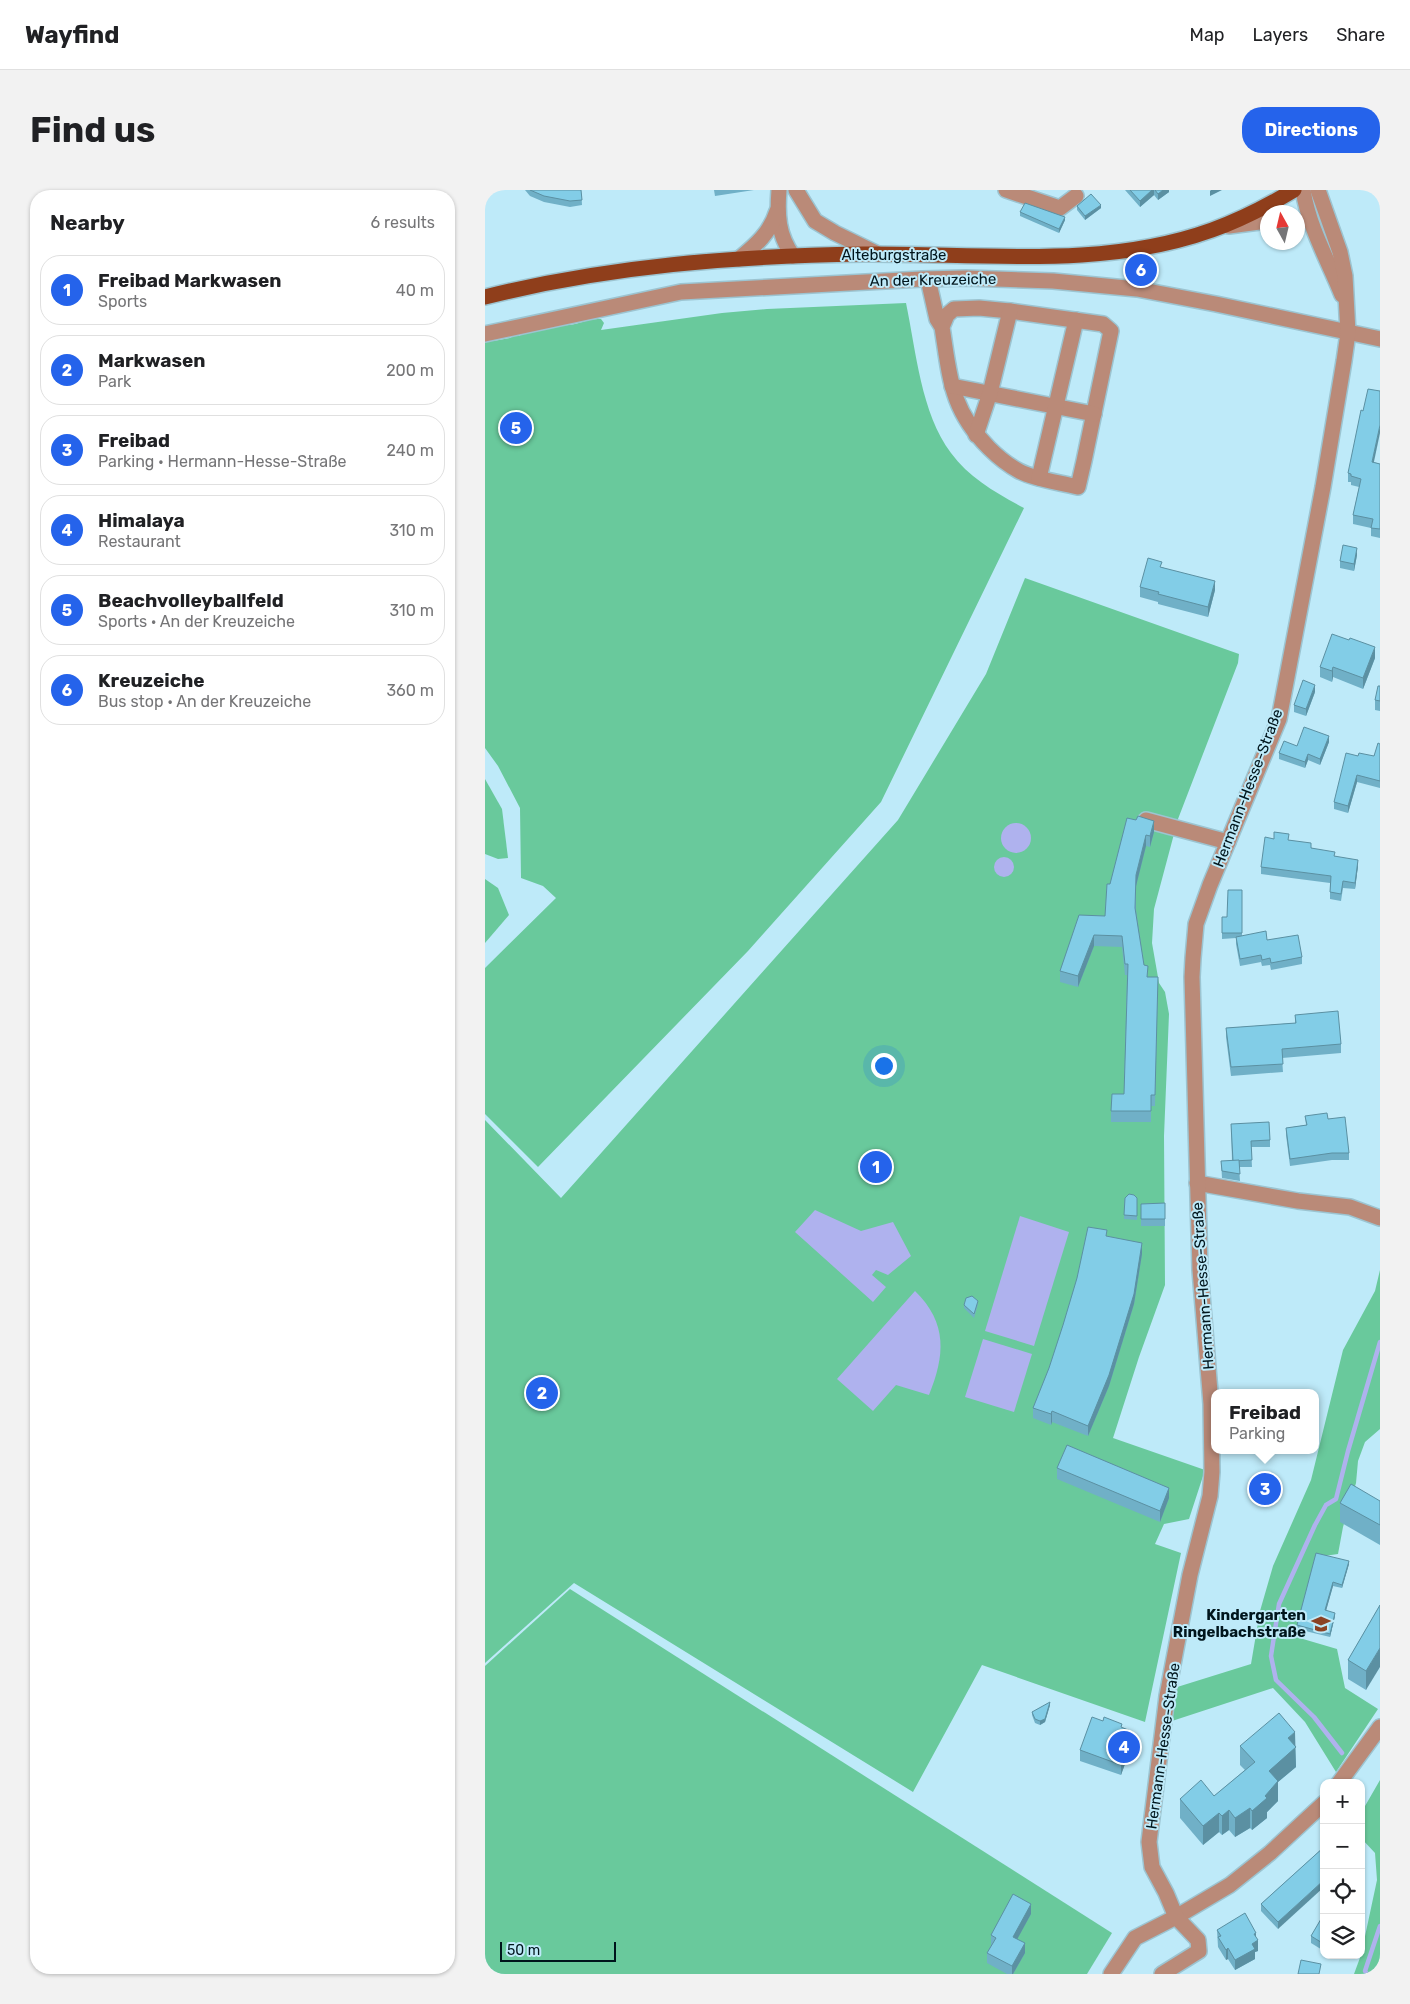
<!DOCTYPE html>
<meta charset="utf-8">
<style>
:root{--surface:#fff;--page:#f2f2f2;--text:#202124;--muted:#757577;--line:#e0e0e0;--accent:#2563eb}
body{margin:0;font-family:Rubik,sans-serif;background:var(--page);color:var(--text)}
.controls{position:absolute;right:15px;bottom:15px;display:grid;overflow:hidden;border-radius:10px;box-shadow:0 1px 4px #0004}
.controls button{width:45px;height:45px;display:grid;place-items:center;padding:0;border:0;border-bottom:1px solid var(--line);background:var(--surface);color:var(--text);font:25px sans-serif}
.compass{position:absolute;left:775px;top:15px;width:45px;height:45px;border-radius:50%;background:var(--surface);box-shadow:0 1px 4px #0004;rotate:352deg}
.scale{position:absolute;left:15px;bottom:12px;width:116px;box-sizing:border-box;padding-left:5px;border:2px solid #00151c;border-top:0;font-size:14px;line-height:18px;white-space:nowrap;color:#00151c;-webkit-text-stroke:4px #beeaf9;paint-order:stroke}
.you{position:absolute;left:398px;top:875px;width:18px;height:18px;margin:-12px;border:4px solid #fff;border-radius:50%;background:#1a73e8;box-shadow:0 0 0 8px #1a73e833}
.badge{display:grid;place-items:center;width:32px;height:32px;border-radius:50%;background:var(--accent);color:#fff;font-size:16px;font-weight:700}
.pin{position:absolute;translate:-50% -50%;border:2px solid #fff;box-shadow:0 1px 5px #0006}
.popup{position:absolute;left:726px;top:1199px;width:108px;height:65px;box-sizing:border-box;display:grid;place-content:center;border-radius:10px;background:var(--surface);filter:drop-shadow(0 1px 4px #0005);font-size:16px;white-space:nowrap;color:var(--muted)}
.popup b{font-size:19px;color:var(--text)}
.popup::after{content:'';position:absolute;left:50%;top:100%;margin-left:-10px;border:10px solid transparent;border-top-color:var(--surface)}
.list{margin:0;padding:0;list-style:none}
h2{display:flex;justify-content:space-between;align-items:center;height:65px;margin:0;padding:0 20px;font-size:21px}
h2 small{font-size:16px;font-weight:400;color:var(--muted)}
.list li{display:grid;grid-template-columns:32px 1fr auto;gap:15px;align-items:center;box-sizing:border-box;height:70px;margin:0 10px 10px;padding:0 10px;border:1px solid var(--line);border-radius:20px}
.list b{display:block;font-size:19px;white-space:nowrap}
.list p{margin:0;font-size:16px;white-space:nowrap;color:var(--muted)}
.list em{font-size:16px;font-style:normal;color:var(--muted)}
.icon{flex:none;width:28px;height:28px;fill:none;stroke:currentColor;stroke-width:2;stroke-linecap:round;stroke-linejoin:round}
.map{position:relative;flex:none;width:895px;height:1784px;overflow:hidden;border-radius:20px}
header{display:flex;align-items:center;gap:30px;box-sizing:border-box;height:70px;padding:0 25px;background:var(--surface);border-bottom:1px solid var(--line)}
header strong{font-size:24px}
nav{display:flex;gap:28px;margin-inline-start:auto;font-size:18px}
.intro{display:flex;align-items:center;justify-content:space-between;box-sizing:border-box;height:120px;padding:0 30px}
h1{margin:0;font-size:35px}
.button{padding:12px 22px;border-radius:20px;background:var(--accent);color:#fff;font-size:18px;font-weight:700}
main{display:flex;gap:30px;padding:0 30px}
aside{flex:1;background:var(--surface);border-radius:20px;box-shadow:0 1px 4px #0004}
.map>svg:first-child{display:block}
</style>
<header>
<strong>Wayfind</strong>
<nav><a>Map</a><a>Layers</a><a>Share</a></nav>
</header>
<div class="intro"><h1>Find us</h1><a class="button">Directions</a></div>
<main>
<aside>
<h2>Nearby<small>6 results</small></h2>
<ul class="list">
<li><span class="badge">1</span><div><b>Freibad Markwasen</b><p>Sports</p></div><em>40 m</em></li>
<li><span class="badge">2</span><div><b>Markwasen</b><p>Park</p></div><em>200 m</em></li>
<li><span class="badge">3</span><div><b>Freibad</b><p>Parking · Hermann-Hesse-Straße</p></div><em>240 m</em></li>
<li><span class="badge">4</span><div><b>Himalaya</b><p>Restaurant</p></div><em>310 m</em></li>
<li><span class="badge">5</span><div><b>Beachvolleyballfeld</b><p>Sports · An der Kreuzeiche</p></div><em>310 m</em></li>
<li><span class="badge">6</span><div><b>Kreuzeiche</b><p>Bus stop · An der Kreuzeiche</p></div><em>360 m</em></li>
</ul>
</aside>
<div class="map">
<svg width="895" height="1784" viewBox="0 0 895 1784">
<rect width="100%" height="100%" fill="#beeaf9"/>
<g fill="#69c99c">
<path d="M421 113C431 161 436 223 466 263 484 288 513 304 539 318L396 612 263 761 53 977 0 924V778L71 708 58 696 36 688 35 618 13 576 0 558V149H6L8 151 25 148 31 144 34 146 39 143 41 144 47 138C60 136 72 136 84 135 95 134 103 128 116 129L119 133 116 140 237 123 282 119Z"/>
<polygon points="540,388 754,464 753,473 693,629 669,719 667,753 674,793 680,802 684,824 679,946 680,1095 654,1167 628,1248 720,1280 704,1329 679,1334 670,1354 696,1363 660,1532 497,1475 428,1602 89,1393 0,1473 0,930 76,1008 413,630 501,484"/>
<polygon points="0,589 17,619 23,668 13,669 0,664"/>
<polygon points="0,689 13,698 24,725 0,753"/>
<polygon points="895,1080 895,1239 880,1252 873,1271 871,1293 858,1337 853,1364 839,1366 818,1449 852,1459 860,1498 893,1519 851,1582 820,1532 788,1498 687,1531 689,1498 766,1474 775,1421 788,1376 826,1290 858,1160 890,1101"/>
<polygon points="85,1399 627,1743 602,1784 0,1784 0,1476"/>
<polygon points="895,1590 895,1784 869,1784 876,1765 892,1690 890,1663 876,1648 876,1623"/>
</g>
<g fill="#afb2ee">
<circle cx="531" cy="648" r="15"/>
<circle cx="519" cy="677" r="10"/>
<polygon points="330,1020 376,1041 408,1032 426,1066 403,1085 391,1080 387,1085 401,1097 388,1112 310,1042"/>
<polygon points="535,1026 584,1042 549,1156 500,1141"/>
<path d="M430 1101C463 1133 460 1166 444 1205L411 1195 388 1221 352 1189Z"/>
<polygon points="498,1149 547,1164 529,1222 480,1207"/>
</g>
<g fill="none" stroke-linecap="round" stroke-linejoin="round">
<g stroke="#afb2ee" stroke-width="4.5">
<polyline points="857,1563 829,1527 791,1490 786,1466 794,1414 830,1335 841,1315 851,1309 863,1261 895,1152"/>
<polyline points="882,1784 880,1781 895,1736"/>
</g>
<g stroke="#9cc4d1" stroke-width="18">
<g id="minor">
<path d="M294 0C292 25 293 45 308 66"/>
<polyline points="311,0 330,31 350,43 393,64"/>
<polyline points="521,0 575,18 591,6"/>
<path d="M818 0C824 38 843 70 857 105"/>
<polyline points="744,36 782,31"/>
<path d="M254 69C271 55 285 43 292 21"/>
<path d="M443 89 452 129 457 137C465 187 465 219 504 258 512 266 523 275 534 281 551 290 574 292 593 297L599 271 626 141 618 134 525 121 494 118 469 119 462 125 457 137"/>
<polyline points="0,144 196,102 437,89 481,88 568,91 652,99 731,114 895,149"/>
<polyline points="467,196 609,224"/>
<polyline points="491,245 505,203 525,121"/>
<polyline points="554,288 591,130"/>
<polyline points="661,630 743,652"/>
<polyline points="712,993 813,1011 865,1017 895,1028"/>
<polyline points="854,1593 895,1537"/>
<polyline points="626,1784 650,1748 691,1727 745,1695 785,1663 839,1613"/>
<polyline points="677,1784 714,1761 713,1750 691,1727 681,1703 667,1677 664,1652 682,1506 705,1385 725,1306 727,1282 726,1214 715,1080 707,787 708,768 711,734 725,695 794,529 838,297 859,171 863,143 860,86 855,62 833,0"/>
</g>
</g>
<g stroke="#9cc4d1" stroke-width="18">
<path id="major" d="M0 107C123 76 251 66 378 64 494 63 616 80 727 40 755 30 784 15 809 0"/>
</g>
<use href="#minor" stroke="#ba8a78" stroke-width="15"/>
<use href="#major" stroke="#8f3e1b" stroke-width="15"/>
</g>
<g fill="#70b0c7">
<polygon points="40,0 96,0 97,15 85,17 59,12 45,6"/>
<polygon points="229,0 269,0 230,6"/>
<polygon points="640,0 684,0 684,2 673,10 669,5 655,17"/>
<polygon points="592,16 616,18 600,30 592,20"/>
<polygon points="535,22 580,30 574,43 535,26"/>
<polygon points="889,272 895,274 895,348 886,346 886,338 868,334 868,325 874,297 866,295 866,292 863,292 863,283"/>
<polygon points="872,365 869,381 855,378 855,371"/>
<polygon points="677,377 730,400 723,427 673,414 673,412 655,407 655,397"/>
<polygon points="864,450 890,468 878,499 848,487 847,492 835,487 835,477"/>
<polygon points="895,496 895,521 890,520 890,510"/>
<polygon points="830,502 821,526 809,522 809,515"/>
<polygon points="844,552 835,575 823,570 820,578 794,569 794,563 812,556"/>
<polygon points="895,554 895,598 872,592 863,623 849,619 849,612 873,566 889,566"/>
<polygon points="642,628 669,642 665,657 661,656 651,696 651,720 659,775 663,787 673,787 670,916 666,916 666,932 626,932 626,921 639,904 642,785 640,785 637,757 609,756 593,797 575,792 575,781 620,726 625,694"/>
<polygon points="804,650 850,666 873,676 870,699 858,698 856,711 845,709 845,693 776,684 776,677"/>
<polygon points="757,700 757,746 782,750 817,767 817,774 786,780 785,775 777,776 776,772 755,776 751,754 751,748 737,749 737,727 742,727"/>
<polygon points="810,825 856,854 856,863 797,868 798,882 746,886 741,847 741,838 810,833"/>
<polygon points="820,926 843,929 864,963 864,970 847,970 805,976 801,945 801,938 821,935"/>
<polygon points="746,934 785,950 785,957 766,957 767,977 754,977 755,991 737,988 736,971 747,971"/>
<polygon points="640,1008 652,1008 652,1030 639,1029"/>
<polygon points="680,1013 680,1036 656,1036 656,1014"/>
<polygon points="622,1046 657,1064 649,1114 624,1196 603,1246 567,1232 566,1235 548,1228 548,1218"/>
<polygon points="493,1114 489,1128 479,1118 479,1115"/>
<polygon points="572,1278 684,1308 675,1332 572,1289"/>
<polygon points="895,1311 895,1355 855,1332 855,1313"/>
<polygon points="831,1363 864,1374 857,1398 848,1396 841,1421 850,1426 845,1447 812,1439 812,1435"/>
<polygon points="895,1415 881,1500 863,1489 863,1470"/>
<polygon points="565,1515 560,1532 555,1535 550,1533 547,1525 547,1522"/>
<polygon points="637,1538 648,1552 636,1585 595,1571 595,1560"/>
<polygon points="755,1556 810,1557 811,1577 793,1592 793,1611 782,1622 782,1628 767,1640 765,1638 750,1647 744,1640 737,1645 734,1642 718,1655 695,1628 695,1609 729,1606 760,1580 755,1575"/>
<polygon points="839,1657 793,1739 776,1721 776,1714"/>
<polygon points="546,1724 532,1749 540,1763 528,1784 522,1784 502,1773 502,1763 506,1755 506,1745"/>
<polygon points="839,1730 839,1761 826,1753 826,1746"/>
<polygon points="732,1740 771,1748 773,1761 770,1762 770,1769 750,1780 743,1769 741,1770 733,1757"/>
</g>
<g fill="#5b90a2">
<polygon points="667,0 669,0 669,5 655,17 655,11"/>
<polygon points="678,0 684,0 684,2 673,10 673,4"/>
<polygon points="726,0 737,0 725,6 725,1"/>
<polygon points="616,15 616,18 600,30 600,26"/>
<polygon points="580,27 580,30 574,43 574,39"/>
<polygon points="895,235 895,243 887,281 887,272"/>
<polygon points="872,358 872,365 869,381 869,374"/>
<polygon points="730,391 730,400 723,427 723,417"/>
<polygon points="890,457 890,468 878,499 878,488"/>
<polygon points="848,477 848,487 847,492 847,481"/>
<polygon points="830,495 830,502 821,526 821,519"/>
<polygon points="844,546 844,552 835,575 835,569"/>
<polygon points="823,564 823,570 820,578 820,572"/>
<polygon points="872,585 872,592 863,623 863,616"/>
<polygon points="669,631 669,642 665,657 665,646"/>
<polygon points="661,645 661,656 651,696 651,685"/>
<polygon points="873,670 873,676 870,699 870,693"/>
<polygon points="609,745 609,756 593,797 593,786"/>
<polygon points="657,1053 657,1064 649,1114 624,1196 603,1246 603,1236"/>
<polygon points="567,1221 567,1232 566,1235 566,1224"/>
<polygon points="684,1298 684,1308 675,1332 675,1321"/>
<polygon points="864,1371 864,1374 857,1398 857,1395"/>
<polygon points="848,1392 848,1396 840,1424 840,1420"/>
<polygon points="850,1423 850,1426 845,1447 845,1444"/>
<polygon points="895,1458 895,1477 881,1500 881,1481"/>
<polygon points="565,1512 565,1515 560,1532 555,1535 555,1531"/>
<polygon points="648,1542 648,1552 636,1585 636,1575"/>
<polygon points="810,1542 811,1577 793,1592 793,1611 782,1622 782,1628 767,1640 767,1621 780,1606 784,1581 803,1548"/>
<polygon points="765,1618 765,1638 750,1647 750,1628"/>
<polygon points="744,1620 744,1640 737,1645 737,1626"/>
<polygon points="734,1623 734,1642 718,1655 718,1636"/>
<polygon points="839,1690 839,1697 793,1739 793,1732"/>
<polygon points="546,1714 546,1724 528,1757 528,1747"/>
<polygon points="771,1743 771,1751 773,1750 773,1761 770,1762 770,1769 750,1780 750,1770 767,1754 769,1744"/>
<polygon points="540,1753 540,1763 528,1784 527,1784 527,1776"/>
<polygon points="743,1758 743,1769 741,1770 741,1760"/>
</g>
<g fill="#82cde7" stroke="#5b90a2">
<polygon points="45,0 96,0 97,10 85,11 59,6"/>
<polygon points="645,0 667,0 655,11"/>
<polygon points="670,0 678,0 673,4"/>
<polygon points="606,4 616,15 600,26 592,16"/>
<polygon points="540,13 580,27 574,39 535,22"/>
<polygon points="883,199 895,201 895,235 887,272 895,274 895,339 886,338 888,329 868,325 876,289 866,286 866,284 863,283 876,220 878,221"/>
<polygon points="858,355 872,358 869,374 855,371"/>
<polygon points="663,368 677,372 675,377 730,391 723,417 673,404 674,402 655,397"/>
<polygon points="847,444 864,450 865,448 890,457 878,488 848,477 847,481 835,477"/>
<polygon points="818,490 830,495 821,519 809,515"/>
<polygon points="893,496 895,496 895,511 890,510"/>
<polygon points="819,537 844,546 835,569 823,564 820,572 794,563 799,551 812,556"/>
<polygon points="893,553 895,554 895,591 872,585 863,616 849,612 861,563 873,566 874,563 889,566"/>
<polygon points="653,626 669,631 665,646 661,645 651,685 650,718 659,775 663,776 662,787 673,787 670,905 666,905 666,921 626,921 627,904 639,904 643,774 640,774 637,746 609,745 593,786 575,781 594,725 620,726 622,694 625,694 642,628 651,630"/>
<polygon points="789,642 804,644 803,650 826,653 826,658 850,662 849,666 873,670 870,693 858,691 856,704 845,702 846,686 776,677 780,647 789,649"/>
<polygon points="743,700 757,700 757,743 737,743 737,727 742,727"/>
<polygon points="781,741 782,750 813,745 817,767 786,773 785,768 777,770 776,765 755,769 751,747"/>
<polygon points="853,821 856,854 797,859 798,874 746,877 741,838 811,833 810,825"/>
<polygon points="842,923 843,929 860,927 864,963 847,963 805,969 801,938 822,935 820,926"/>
<polygon points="784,932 785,950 766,951 767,970 748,971 746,934"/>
<polygon points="754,970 755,984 737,981 736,971"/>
<polygon points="644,1004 649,1005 652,1008 652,1026 639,1025 640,1008"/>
<polygon points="680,1013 680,1029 656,1029 656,1014"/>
<polygon points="603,1037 622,1040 621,1046 657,1053 649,1104 624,1185 603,1236 567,1221 566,1224 548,1218 564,1178 578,1135 592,1088"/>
<polygon points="487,1106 493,1111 489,1124 479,1115 481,1108"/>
<polygon points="582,1255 684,1298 675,1321 572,1278"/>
<polygon points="866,1294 895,1311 895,1335 855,1313"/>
<polygon points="831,1363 864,1371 857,1395 848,1392 840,1420 850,1423 845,1444 812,1435"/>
<polygon points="895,1415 895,1458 881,1481 863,1470"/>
<polygon points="565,1512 560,1529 555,1531 550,1529 547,1522"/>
<polygon points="794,1523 810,1542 803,1548 811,1557 784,1581 793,1591 780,1606 782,1608 767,1621 765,1618 750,1628 744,1620 737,1626 734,1623 718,1636 695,1609 716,1590 729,1606 770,1572 755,1556"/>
<polygon points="607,1527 618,1531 619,1527 637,1534 636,1537 648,1542 636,1575 595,1560"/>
<polygon points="839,1657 839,1690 793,1732 776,1714"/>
<polygon points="528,1704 546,1714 528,1747 540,1753 527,1776 502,1763 511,1748 506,1745"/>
<polygon points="760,1723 771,1743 769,1744 773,1750 767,1754 770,1759 750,1770 743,1758 741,1760 733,1747 736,1746 732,1740"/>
<polygon points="836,1729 839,1730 839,1754 826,1746"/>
<polygon points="816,1770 836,1774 834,1784 813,1784"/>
</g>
<defs>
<g id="school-bare" transform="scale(1.5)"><path d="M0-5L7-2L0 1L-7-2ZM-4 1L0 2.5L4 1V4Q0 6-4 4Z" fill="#8b4224" stroke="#beeaf9" stroke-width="2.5" paint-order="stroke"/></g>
</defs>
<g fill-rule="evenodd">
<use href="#school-bare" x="836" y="1434"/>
</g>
<g text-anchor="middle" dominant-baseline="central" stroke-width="4" stroke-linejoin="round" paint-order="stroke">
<g font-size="15" fill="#00151c" stroke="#beeaf9">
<text x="409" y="65">Alteburgstraße</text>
<text transform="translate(448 90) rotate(-1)">An der Kreuzeiche</text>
<text transform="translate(763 598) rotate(-69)">Hermann-Hesse-Straße</text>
<text transform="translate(718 1096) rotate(-94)">Hermann-Hesse-Straße</text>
<text transform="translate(678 1556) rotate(-82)">Hermann-Hesse-Straße</text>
</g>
<g font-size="15" font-weight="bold" fill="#00151c" stroke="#beeaf9" text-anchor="end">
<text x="821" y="1425">Kindergarten<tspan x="821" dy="17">Ringelbachstraße</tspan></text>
</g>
</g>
</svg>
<div class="controls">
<button>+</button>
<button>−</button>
<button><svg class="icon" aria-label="locate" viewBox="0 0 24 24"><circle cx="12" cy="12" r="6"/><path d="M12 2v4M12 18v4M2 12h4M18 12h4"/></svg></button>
<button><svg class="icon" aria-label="layers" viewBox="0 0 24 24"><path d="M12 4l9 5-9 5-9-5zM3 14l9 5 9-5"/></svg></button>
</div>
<svg class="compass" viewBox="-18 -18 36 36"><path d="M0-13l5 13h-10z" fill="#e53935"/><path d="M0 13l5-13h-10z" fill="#757577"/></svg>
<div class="scale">50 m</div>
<div class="you"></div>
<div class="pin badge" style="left:391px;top:977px">1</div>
<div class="pin badge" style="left:57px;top:1203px">2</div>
<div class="pin badge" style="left:780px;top:1299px">3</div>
<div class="popup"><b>Freibad</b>Parking</div>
<div class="pin badge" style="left:639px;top:1557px">4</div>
<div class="pin badge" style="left:31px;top:238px">5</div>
<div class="pin badge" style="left:656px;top:80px">6</div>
</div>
</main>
